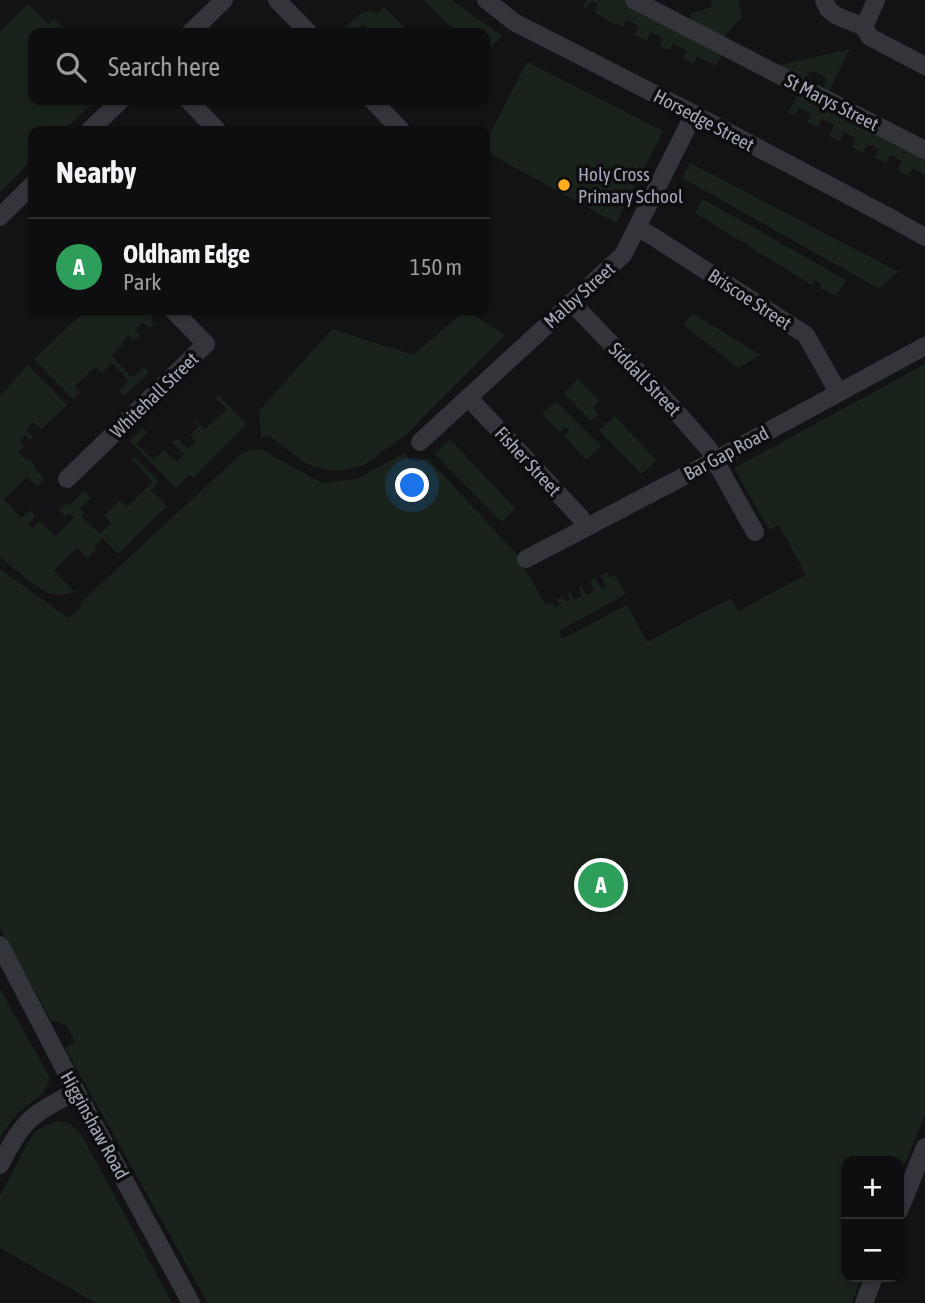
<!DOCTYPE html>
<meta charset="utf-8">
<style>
:root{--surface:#0e0e10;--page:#171719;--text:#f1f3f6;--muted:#9b9c9f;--line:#2e2e30;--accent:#7c3aed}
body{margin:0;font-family:"Asap Condensed",sans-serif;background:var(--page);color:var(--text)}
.controls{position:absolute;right:21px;bottom:21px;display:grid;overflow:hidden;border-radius:14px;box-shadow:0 2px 5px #0004}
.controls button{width:63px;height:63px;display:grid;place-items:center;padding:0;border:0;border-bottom:2px solid var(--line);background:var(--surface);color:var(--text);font:35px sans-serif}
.you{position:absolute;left:413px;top:486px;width:24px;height:24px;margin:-18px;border:5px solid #fff;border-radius:50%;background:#1a73e8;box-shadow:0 0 0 10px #1a73e833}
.badge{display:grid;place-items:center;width:46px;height:46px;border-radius:50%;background:var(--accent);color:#fff;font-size:23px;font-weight:700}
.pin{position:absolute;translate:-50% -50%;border:4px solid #fff;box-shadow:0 2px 7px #0006}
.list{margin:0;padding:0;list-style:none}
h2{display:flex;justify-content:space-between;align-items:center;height:91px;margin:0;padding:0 28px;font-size:30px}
h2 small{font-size:23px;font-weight:400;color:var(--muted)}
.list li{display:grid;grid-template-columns:46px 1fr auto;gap:21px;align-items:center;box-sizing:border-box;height:98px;padding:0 28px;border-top:2px solid var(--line)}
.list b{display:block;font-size:26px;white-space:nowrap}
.list p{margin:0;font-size:23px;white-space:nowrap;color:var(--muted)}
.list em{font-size:23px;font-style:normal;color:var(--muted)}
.icon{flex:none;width:38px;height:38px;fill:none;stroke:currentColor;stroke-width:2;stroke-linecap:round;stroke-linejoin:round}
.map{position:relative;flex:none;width:925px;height:1303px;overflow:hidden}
.search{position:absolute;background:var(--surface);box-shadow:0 2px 5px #0004;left:28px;top:28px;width:462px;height:77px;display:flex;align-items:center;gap:18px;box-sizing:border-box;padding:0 24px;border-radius:14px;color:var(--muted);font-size:26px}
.panel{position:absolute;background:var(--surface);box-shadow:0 2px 5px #0004;left:28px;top:126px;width:462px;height:189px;border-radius:14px}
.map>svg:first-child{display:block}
</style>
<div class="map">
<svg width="925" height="1303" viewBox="0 0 925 1303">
<rect width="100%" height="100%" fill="#131315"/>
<g fill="#1a231b">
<polygon points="424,0 451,0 502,36 485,53 485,33 457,33"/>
<polygon points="587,0 623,0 723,52 716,66 697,56 693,64 683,58 687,51 673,44 669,50 660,46 663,39 651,32 646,41 635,35 639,26 627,20 623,27 617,24 616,25 594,12 598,4 591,1 586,9 583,7"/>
<polygon points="711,0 738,0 742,17 721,39 694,25 691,13 712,7"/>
<polygon points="28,4 48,24 54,19 69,33 33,33 33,100 96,100 63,131 33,131 33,160 0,192 0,31"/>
<polygon points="384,7 410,33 372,33 363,24 353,33 339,33 361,13 372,11 376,14"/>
<polygon points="850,49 829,92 824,87 826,79 825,77 813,71 810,72 804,79 775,66"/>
<polygon points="527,62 663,131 616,223 485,151 485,143"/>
<polygon points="799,92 925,158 925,175 913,168 908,176 898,170 902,161 890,155 886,163 875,157 879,149 868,144 862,153 852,147 856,138 844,132 840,141 829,136 834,125 822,119 817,127 807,122 811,114 799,108 794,116 788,113"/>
<polygon points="690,163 899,272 879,288 876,287 682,178"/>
<polygon points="703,199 846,280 836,296 823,289 819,289 821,284 815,280 812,285 695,213"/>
<polygon points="86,310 154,310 157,312 150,318 154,323 149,328 143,323 135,330 140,336 134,341 129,335 121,343 123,345 111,355 132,378 144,367 149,373 124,396 119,391 129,381 112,363 102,373 95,367 75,386 80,392 73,399 34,359"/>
<polygon points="466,310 505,335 409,432 366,464 346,470 326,470 307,464 269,436 261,437 259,411 332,329 413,355"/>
<polygon points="692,313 761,355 738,368 684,325"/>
<polygon points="925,364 925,1115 899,1178 899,1161 846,1161 846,1277 861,1277 852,1303 208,1303 65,1048 75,1042 66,1025 51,1020 0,928 0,569 68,618 82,606 80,603 241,454 253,449 265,450 273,456 322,483 356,479 405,453 409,460 418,462 427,458 515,552 546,605 552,602 556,608 560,605 557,600 563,596 566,602 571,600 568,594 570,592 574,600 582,596 579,588 581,586 587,595 594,591 590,582 595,578 602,589 606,586 600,576 607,572 610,578 615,575 626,594 559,631 562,639 627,605 647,642 731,598 738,611 806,575 779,525 769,530 734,468"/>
<path d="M28 365 67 405 41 429 33 422 26 430 33 437 30 440 25 435 20 441 24 446 18 452 27 461 29 459 35 466 34 468 45 479 37 487 27 477 4 499 21 518 30 510 35 516 28 524 33 529 40 521 55 536 74 518 69 513 65 516 59 510 67 502 70 505 84 491 91 498 80 508 84 513 81 517 100 534 111 523 104 515 120 500 127 507 153 482 132 459 134 457 159 482 151 490 167 506 118 554 103 539 94 546 97 549 88 558 77 548 54 570 74 592C67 594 58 596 51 594 36 588 13 568 0 557V396Z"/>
<polygon points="578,379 600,401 593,408 598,415 591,421 564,393"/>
<polygon points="218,395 247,424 193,478 189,475 176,488 130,441 142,428 147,433 136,444 153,460 164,450 177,462 184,454 172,442 177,438 188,449 196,441 190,435 199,426 194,420 195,419 205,429 227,409 215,397"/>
<polygon points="556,401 601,446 586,460 564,436 569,431 566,427 560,432 542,414"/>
<polygon points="615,416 657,461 641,474 599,430"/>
<polygon points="450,439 515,509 501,522 435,454"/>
<path d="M0 989 50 1078C44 1096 38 1097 25 1107 14 1116 7 1126 0 1137Z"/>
<polygon points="57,1121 69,1123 80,1132 172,1303 96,1303 0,1248 0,1196 30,1139 37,1130"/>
</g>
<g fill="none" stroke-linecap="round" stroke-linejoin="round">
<g stroke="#33353a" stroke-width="18">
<polyline points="277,0 309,33"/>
<polyline points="486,0 514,22 694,114 891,218 925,237"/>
<path d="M634 0C731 51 828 100 925 150"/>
<polyline points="824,0 828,9 835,15 864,27 870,37 925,66"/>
<polyline points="864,27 876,0"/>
<polyline points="190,33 224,0"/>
<polyline points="188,100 218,131"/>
<polyline points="372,100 402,131"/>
<polyline points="89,131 121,100"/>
<polyline points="0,217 33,184"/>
<polyline points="637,228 649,234 806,335 838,392"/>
<polyline points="571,302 674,409 708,448 755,532"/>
<polyline points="469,398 580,517 586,527"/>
<polyline points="420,442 623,255 694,114"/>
<polyline points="67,479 206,344 173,310"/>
<polyline points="526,559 715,460 925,346"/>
<polyline points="0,945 76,1091 191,1303"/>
<path d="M0 1165C7 1152 14 1137 24 1126 37 1110 59 1101 76 1091"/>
<polyline points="899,1211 925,1147"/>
<polyline points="864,1303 874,1277"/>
</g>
</g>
<circle fill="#ffac20" stroke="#0e0e10" stroke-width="2.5" cx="564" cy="185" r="7"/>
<g text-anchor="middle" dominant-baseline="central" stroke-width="7" stroke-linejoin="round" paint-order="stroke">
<g font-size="19" fill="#a3a9b7" stroke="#0e0e10">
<text transform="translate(832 102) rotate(27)">St Marys Street</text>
<text transform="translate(704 120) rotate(28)">Horsedge Street</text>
<text transform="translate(579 295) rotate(-42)">Malby Street</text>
<text transform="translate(750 299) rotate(33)">Briscoe Street</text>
<text transform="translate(645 379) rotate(46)">Siddall Street</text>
<text transform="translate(154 395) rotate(-44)">Whitehall Street</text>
<text transform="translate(726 453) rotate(-28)">Bar Gap Road</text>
<text transform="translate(528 461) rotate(47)">Fisher Street</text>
<text transform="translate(95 1125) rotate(61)">Higginshaw Road</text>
</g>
<g font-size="19" fill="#a3a9b7" stroke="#0e0e10" text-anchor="start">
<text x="578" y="174">Holy Cross<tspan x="578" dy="22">Primary School</tspan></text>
</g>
</g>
</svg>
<div class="controls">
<button>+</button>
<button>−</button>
</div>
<div class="you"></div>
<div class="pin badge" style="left:601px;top:885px;background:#2e9e5b">A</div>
<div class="search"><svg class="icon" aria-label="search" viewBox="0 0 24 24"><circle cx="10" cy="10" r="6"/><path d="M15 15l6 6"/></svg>Search here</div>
<section class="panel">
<h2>Nearby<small></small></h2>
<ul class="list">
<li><span class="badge" style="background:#2e9e5b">A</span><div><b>Oldham Edge</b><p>Park</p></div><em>150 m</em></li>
</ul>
</section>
</div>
